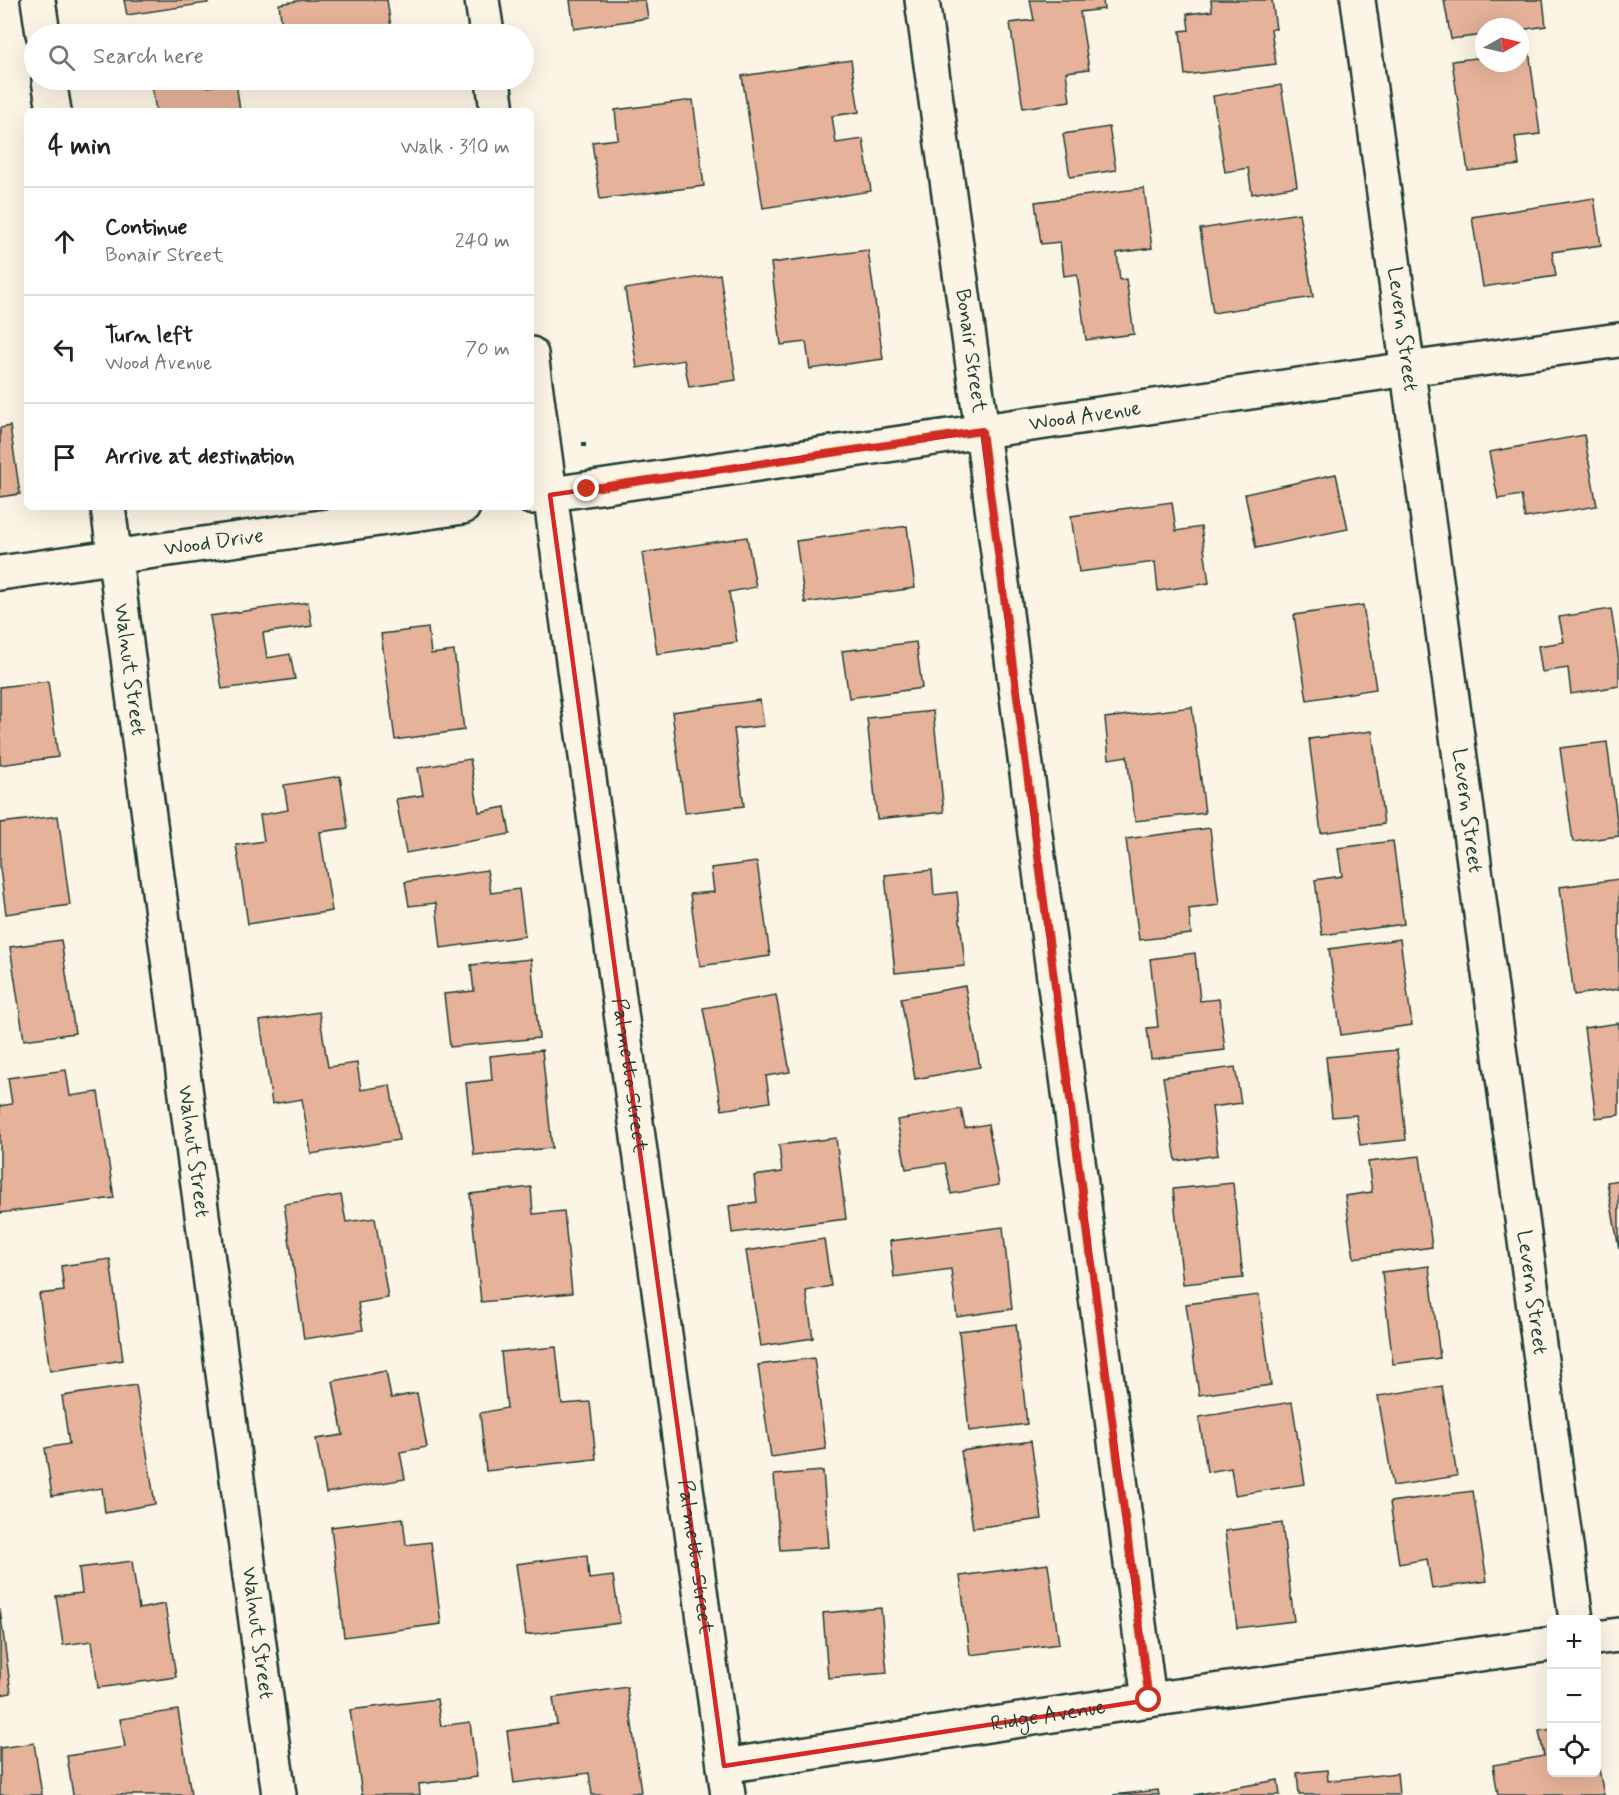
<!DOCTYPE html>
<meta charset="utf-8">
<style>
:root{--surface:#fff;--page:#f2f2f2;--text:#222;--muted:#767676;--line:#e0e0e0}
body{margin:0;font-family:Mynerve,sans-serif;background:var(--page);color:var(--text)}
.controls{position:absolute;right:18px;bottom:18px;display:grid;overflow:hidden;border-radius:9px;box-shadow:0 6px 24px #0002}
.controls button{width:54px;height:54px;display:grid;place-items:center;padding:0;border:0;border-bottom:2px solid var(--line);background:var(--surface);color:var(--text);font:30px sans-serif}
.compass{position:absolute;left:1475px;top:18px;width:54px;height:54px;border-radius:50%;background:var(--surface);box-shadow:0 6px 24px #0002;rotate:82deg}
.stop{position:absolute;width:18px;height:18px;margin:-14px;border:4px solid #c8321e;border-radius:50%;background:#fff}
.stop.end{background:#c8321e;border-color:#fff;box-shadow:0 2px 6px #0008}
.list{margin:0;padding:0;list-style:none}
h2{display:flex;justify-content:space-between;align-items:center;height:78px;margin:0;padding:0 24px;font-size:26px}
h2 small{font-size:20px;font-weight:400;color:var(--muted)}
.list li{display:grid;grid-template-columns:39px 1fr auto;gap:18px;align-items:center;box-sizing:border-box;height:108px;padding:0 24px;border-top:2px solid var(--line)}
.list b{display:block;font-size:22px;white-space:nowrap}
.list p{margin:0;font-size:20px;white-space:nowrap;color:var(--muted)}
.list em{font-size:20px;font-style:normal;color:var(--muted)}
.icon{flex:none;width:33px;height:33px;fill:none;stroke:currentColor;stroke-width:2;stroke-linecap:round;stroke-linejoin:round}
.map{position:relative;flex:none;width:1619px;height:1795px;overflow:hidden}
.search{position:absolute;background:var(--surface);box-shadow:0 6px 24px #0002;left:24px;top:24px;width:510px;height:66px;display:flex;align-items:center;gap:15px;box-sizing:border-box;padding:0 21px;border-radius:33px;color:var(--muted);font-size:22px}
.panel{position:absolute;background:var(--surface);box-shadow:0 6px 24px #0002;left:24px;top:108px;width:510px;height:402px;border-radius:9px}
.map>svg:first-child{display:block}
</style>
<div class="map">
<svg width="1619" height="1795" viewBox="0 0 1619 1795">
<rect width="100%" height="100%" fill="#fcf5e5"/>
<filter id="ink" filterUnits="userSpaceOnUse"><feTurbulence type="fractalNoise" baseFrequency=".0167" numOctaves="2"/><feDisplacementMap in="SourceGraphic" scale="12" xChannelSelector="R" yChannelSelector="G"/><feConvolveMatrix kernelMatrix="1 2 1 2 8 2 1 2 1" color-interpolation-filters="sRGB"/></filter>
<g filter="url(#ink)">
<g fill="#e6b299" stroke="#1f3d34" stroke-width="1.5">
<polygon points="124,0 207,0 208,3 127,15"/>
<polygon points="303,0 387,0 392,34 283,34 279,4"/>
<polygon points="570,0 645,0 648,18 574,29"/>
<polygon points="1030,0 1103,0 1104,9 1080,12 1089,69 1066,72 1070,101 1023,108 1010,23 1034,20"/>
<polygon points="1211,0 1272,0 1276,29 1271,29 1276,64 1185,75 1180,31 1189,30 1187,14 1212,11"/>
<polygon points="1444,0 1543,0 1546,26 1520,30 1520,27 1484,27 1484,35 1451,39"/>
<polygon points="1529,50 1540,134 1515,137 1519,165 1468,171 1452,61 1484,57 1484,63 1520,63 1520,52"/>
<polygon points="851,60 859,112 832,116 836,143 863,139 871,191 763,208 742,76"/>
<polygon points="151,80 207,80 208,87 236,82 240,111 156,111"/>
<polygon points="1281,85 1297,186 1252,194 1248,168 1225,172 1213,96"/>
<polygon points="693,100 704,186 600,199 592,142 618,139 615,110"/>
<polygon points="1109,127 1116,170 1070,177 1063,134"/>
<polygon points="1144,188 1152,248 1117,253 1120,280 1126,279 1134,334 1086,340 1077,274 1064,276 1060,242 1041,244 1035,202"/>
<polygon points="1594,198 1601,245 1552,252 1556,276 1483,287 1472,217"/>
<polygon points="1299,213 1313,297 1213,313 1200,229"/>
<polygon points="868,250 883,359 810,369 806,342 781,345 771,263"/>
<polygon points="720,274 736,380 689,387 684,360 637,368 625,289"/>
<polygon points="10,426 20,494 0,497 0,428"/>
<polygon points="1584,435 1597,506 1525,518 1521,495 1498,499 1489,452"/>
<polygon points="1336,474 1348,529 1256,548 1245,494"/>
<polygon points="1172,502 1176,531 1201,527 1209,583 1158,591 1155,562 1079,572 1071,516"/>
<polygon points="907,526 915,588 805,603 796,541"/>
<polygon points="747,537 756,587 729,592 737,642 657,654 642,553"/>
<polygon points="308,602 312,626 263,633 267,658 290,654 295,679 222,689 210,616"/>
<polygon points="1363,605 1376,689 1307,700 1294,615"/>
<polygon points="1611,609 1619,661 1619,686 1571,694 1568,668 1542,672 1538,646 1564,642 1559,617"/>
<polygon points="428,628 431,654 454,651 464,730 395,740 381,634"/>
<polygon points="916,642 922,688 849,698 842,651"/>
<polygon points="48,681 58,757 0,765 0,687"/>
<polygon points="760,700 764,726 734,729 744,806 685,813 672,712"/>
<polygon points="1192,707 1205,813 1135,821 1127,756 1109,759 1105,718"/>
<polygon points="933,711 944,812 877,819 867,718"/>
<polygon points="1372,731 1384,824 1321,833 1309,739"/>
<polygon points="1607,742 1619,836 1573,842 1560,748"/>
<polygon points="470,759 479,812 505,807 510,834 406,853 396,799 423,795 418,768"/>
<polygon points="340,776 348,828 320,832 332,911 248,924 236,845 264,841 260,815 288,810 284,785"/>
<polygon points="58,816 70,905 6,914 0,869 0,823"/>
<polygon points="1210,828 1219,905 1189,909 1191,934 1139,940 1126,839"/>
<polygon points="1393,841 1404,924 1322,935 1315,880 1342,876 1338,848"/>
<polygon points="757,862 770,956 700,966 690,894 714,892 711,868"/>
<polygon points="487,870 491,893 519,889 525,936 441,948 436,903 409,906 405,882"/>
<polygon points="932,870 934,895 957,892 965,966 895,973 885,875"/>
<polygon points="1619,879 1619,989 1574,995 1560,887"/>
<polygon points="1400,939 1412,1025 1341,1035 1329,949"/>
<polygon points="61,940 75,1033 24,1040 10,947"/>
<polygon points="1195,953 1200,1001 1219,999 1225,1050 1151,1059 1147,1028 1158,1027 1150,959"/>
<polygon points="531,959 539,1038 450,1047 444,994 474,991 471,965"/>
<polygon points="965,986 980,1067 915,1079 901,998"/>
<polygon points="776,995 790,1072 766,1076 770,1102 722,1110 703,1008"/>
<polygon points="319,1012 328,1067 357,1063 361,1090 390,1085 399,1140 311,1154 302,1099 272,1104 260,1021"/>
<polygon points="1619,1023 1619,1115 1596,1118 1584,1028"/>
<polygon points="542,1050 552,1148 474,1155 466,1083 492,1080 490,1056"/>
<polygon points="1397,1050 1406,1140 1360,1145 1356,1115 1332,1117 1326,1057"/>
<polygon points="1235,1067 1241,1103 1212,1107 1218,1155 1176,1161 1163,1077"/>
<polygon points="66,1070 70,1096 98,1092 114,1198 0,1213 0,1106 12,1104 8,1078"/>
<polygon points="961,1109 965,1128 988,1124 999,1185 951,1194 945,1163 906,1169 897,1120"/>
<polygon points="836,1138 846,1219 732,1233 729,1206 757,1202 754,1176 782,1172 779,1145"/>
<polygon points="1420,1156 1432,1247 1354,1258 1345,1196 1372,1192 1368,1162"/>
<polygon points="1619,1180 1619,1249 1607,1182"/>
<polygon points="1233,1183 1243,1278 1183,1284 1173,1189"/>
<polygon points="531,1187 533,1214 564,1211 572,1293 481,1302 470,1194"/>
<polygon points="341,1195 346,1222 375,1218 388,1298 358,1303 363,1330 304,1339 284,1204"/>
<polygon points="1003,1227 1012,1309 957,1317 951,1269 894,1277 890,1241"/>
<polygon points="824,1239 831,1286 806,1291 813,1338 761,1346 746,1251"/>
<polygon points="110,1259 123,1360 50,1371 39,1294 64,1291 61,1266"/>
<polygon points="1429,1266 1440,1358 1393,1364 1382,1272"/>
<polygon points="1259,1295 1271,1385 1199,1395 1186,1304"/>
<polygon points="1016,1324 1027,1424 969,1431 959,1331"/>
<polygon points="556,1347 562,1404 590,1402 596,1459 486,1471 480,1413 507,1408 501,1352"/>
<polygon points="814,1358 826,1449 771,1457 758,1365"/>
<polygon points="386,1371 391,1398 417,1393 427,1447 400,1452 405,1479 326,1493 316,1439 343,1435 333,1381"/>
<polygon points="136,1385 155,1504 105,1513 102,1488 52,1496 45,1448 69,1444 62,1396"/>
<polygon points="1442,1386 1457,1476 1393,1486 1378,1396"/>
<polygon points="1292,1402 1305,1484 1235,1495 1231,1468 1207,1472 1199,1417"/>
<polygon points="1031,1441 1042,1519 973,1528 961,1451"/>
<polygon points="823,1471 829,1547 780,1550 774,1475"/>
<polygon points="1473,1491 1487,1581 1432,1589 1427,1559 1399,1564 1390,1502"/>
<polygon points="403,1518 406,1545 431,1542 441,1624 344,1637 331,1527"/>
<polygon points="1282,1523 1294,1621 1237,1628 1225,1531"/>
<polygon points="587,1555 589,1579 613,1576 620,1623 526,1635 516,1564"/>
<polygon points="132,1561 139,1609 165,1604 176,1677 98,1688 92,1641 63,1645 56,1596 82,1593 79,1568"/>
<polygon points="1048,1564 1059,1644 970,1655 960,1576"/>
<polygon points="881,1608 887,1673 828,1678 823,1613"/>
<polygon points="0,1609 11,1693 0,1695"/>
<polygon points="627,1687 641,1792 619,1795 592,1795 589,1773 514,1783 507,1731 557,1724 553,1698"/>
<polygon points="437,1699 441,1726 470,1722 477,1777 419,1784 420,1795 362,1795 350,1710"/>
<polygon points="178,1710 191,1795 73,1795 67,1756 125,1747 120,1719"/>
<polygon points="1552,1729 1552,1772 1596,1772 1596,1754 1604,1795 1498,1795 1493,1765 1544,1756 1539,1731"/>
<polygon points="34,1743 42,1795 0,1795 0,1748"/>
<polygon points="1327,1770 1328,1781 1397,1773 1399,1795 1299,1795 1297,1773"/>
<polygon points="1278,1780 1280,1795 1194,1795"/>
<polygon points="1158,1790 1159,1795 1113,1795"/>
</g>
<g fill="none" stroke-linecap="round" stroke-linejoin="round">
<g stroke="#1f3d34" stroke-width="38">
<g id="minor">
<polyline points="38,0 43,34"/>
<polyline points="482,0 487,34"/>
<path id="s1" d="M922 0 982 431 1149 1700"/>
<path id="s2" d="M1358 0 1576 1620"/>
<polyline points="49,80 54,111"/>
<polyline points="493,80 497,111"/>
<path id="s3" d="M531 354 728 1795"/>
<path id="s4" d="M531 497 1408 369 1619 340"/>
<path id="s5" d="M108 507 279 1795"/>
<path id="s6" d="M0 573 463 507"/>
<polyline points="1596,1638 1619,1635"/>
<path id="s7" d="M724 1766 1149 1700 1552 1644"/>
</g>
</g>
<polyline stroke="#1f3d34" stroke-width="4" stroke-dasharray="6 4.5" stroke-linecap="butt" points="584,447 584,442"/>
<use href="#minor" stroke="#fcf5e5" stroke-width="33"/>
</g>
</g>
<g fill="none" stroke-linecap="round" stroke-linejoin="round" filter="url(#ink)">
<polyline stroke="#c8321e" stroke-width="8" points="587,489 982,431 1149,1700"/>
</g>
<path fill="none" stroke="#d62828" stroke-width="4.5" stroke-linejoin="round" d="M982 431 1149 1700 724 1766 550 495Z"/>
<g text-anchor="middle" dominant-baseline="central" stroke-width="5" stroke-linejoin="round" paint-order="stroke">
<g font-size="21" fill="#1f3d34" stroke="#fcf5e5">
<text stroke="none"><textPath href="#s2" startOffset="332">Levern Street</textPath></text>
<text stroke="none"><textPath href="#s1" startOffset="354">Bonair Street</textPath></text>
<text stroke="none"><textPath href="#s4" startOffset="560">Wood Avenue</textPath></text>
<text stroke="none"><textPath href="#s6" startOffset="216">Wood Drive</textPath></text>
<text stroke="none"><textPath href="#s5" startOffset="164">Walnut Street</textPath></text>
<text stroke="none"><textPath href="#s2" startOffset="818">Levern Street</textPath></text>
<text stroke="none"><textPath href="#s3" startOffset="728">Palmetto Street</textPath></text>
<text stroke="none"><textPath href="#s5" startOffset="650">Walnut Street</textPath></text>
<text stroke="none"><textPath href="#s2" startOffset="1304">Levern Street</textPath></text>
<text stroke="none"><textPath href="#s3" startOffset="1214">Palmetto Street</textPath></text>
<text stroke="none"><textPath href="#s5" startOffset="1136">Walnut Street</textPath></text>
<text stroke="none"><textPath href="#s7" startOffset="328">Ridge Avenue</textPath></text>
</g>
</g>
</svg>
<div class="controls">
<button>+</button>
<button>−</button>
<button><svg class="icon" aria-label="locate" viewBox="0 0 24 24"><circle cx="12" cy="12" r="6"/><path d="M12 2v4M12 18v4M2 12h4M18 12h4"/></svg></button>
</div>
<svg class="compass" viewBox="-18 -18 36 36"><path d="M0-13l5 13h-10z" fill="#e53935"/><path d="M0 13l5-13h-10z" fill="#767676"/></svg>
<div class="stop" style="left:1149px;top:1700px"></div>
<div class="stop end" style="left:587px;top:489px"></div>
<div class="search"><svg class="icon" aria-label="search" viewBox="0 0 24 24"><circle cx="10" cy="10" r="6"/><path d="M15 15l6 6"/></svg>Search here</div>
<section class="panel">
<h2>4 min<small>Walk · 310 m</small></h2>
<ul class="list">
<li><svg class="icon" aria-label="ahead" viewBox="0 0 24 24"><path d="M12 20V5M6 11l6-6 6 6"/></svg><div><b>Continue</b><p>Bonair Street</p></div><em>240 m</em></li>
<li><svg class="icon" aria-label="left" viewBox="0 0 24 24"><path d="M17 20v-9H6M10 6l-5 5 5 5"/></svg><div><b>Turn left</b><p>Wood Avenue</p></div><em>70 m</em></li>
<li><svg class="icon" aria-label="arrive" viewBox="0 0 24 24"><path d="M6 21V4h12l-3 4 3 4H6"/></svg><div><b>Arrive at destination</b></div></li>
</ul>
</section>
</div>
